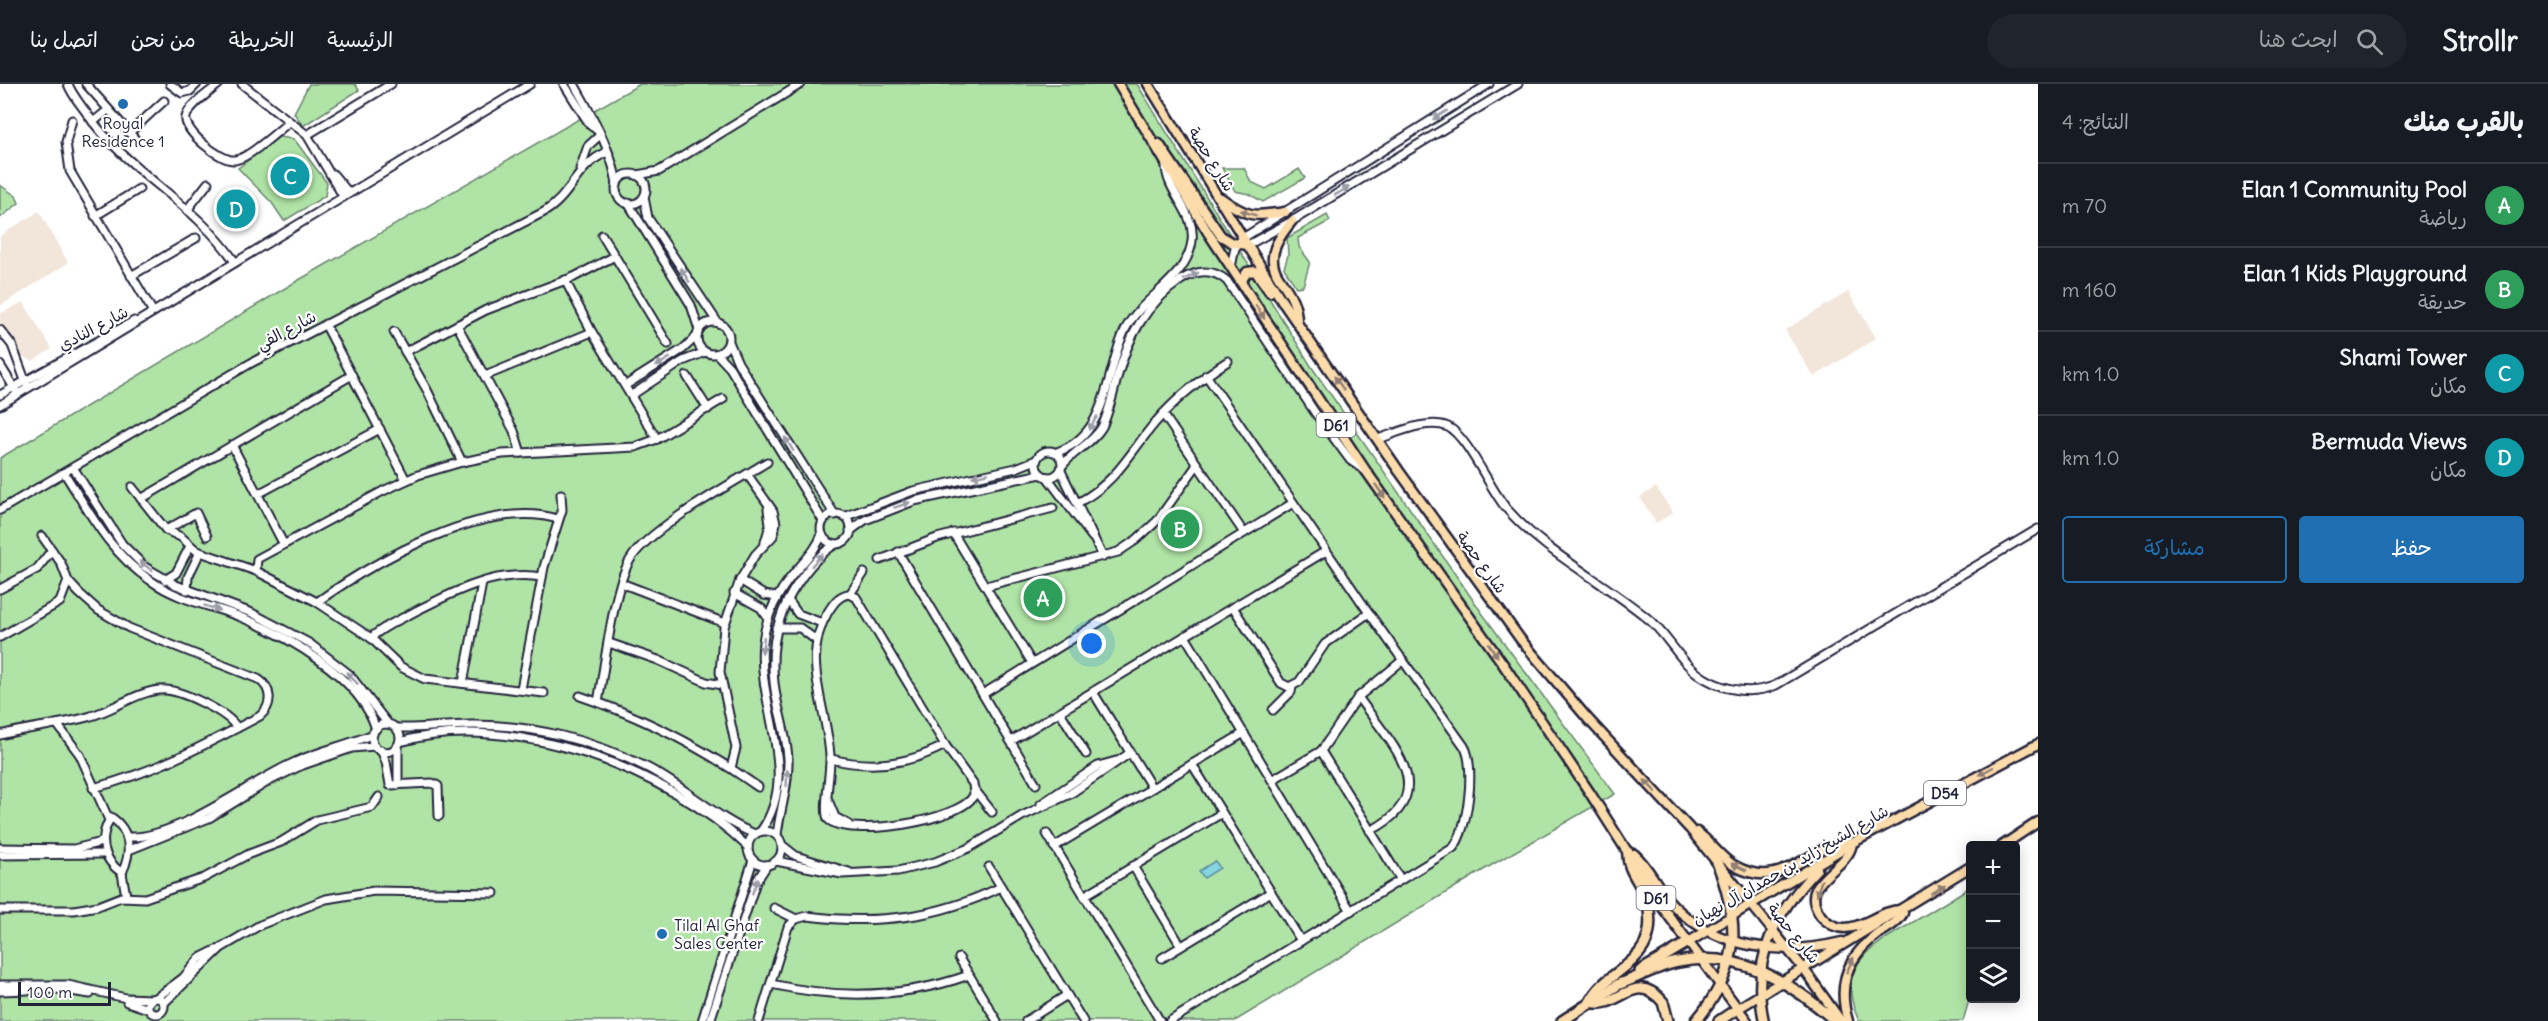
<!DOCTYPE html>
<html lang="ar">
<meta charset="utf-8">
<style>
:root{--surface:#171b24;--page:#20242c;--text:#f1f3f6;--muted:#9ea1a6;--line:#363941;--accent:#1f6fb2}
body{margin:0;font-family:Delius,"Playpen Sans Arabic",sans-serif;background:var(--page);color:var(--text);direction:rtl}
.controls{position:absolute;right:18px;bottom:18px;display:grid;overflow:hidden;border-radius:6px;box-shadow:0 3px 15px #0003}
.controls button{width:54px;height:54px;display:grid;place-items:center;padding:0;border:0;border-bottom:2px solid var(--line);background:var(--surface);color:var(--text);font:30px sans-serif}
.scale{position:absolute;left:18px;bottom:15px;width:93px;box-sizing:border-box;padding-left:6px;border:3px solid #22223b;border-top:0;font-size:16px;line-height:21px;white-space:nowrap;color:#22223b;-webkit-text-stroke:4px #fff;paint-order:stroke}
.you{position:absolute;left:1092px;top:560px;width:21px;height:21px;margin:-15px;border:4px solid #fff;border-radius:50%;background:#1a73e8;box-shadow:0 0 0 9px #1a73e833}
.badge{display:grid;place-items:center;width:39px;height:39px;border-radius:50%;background:var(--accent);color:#fff;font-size:20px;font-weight:700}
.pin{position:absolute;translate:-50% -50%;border:3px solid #fff;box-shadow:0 2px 6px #0006}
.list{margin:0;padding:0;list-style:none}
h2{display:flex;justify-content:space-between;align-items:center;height:78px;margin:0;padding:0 24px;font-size:26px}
h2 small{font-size:20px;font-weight:400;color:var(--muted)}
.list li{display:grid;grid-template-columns:39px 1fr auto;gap:18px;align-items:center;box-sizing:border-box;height:84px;padding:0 24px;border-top:2px solid var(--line)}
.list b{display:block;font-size:22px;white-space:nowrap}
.list p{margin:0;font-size:20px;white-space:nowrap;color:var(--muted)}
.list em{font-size:20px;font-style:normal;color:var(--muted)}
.actions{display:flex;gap:12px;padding:18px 24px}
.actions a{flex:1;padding:14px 0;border:2px solid var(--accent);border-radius:6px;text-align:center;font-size:21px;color:var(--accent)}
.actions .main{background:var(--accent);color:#fff}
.icon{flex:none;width:33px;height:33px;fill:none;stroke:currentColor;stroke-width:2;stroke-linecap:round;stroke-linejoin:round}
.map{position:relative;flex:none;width:2038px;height:937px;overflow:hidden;direction:ltr}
header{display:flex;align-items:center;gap:36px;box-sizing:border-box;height:84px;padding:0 30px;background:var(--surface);border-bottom:2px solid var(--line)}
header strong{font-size:28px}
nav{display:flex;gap:33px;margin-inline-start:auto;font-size:21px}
.search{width:420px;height:54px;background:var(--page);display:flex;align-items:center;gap:15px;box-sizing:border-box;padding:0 21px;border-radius:33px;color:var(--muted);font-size:22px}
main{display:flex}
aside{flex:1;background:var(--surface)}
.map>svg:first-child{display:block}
</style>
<header>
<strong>Strollr</strong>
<div class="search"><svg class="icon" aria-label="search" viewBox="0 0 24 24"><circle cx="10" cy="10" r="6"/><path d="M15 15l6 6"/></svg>ابحث هنا</div>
<nav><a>الرئيسية</a><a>الخريطة</a><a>من نحن</a><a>اتصل بنا</a></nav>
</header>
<main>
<aside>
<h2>بالقرب منك<small>النتائج: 4</small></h2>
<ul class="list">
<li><span class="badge" style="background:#2e9e5b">A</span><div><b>Elan 1 Community Pool</b><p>رياضة</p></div><em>70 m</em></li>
<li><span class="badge" style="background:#2e9e5b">B</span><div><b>Elan 1 Kids Playground</b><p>حديقة</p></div><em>160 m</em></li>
<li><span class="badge" style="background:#0f9aa8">C</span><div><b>Shami Tower</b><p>مكان</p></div><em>1.0 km</em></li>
<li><span class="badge" style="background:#0f9aa8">D</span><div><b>Bermuda Views</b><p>مكان</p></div><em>1.0 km</em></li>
</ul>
<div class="actions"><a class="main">حفظ</a><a>مشاركة</a></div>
</aside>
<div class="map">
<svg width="2038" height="937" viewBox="0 0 2038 937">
<rect width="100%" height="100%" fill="#fff"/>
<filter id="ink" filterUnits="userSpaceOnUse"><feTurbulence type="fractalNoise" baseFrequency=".0167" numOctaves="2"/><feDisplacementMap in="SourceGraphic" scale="12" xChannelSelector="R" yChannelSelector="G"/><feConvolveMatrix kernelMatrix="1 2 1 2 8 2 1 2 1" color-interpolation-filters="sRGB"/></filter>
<g filter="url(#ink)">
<g fill="#f2e5da">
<polygon points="39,127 68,179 0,222 0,152"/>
<polygon points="1848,208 1876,254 1814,293 1785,246"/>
<polygon points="23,218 52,265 33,277 21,272 14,256 0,239 0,230"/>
<polygon points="1656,403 1673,429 1656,439 1640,413"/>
</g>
<g fill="#b0e4a6" stroke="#698370" stroke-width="1.5">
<polygon points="309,0 355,0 359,6 303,42 294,29"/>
<polygon points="640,0 1137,0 1311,282 1482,529 1615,710 1490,782 1235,937 0,937 0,374 292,200"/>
<polygon points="279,53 294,55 327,99 325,112 284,137 272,119 238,84"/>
<polygon points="1222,84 1244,84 1251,98 1266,105 1299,85 1305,94 1263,118 1249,110 1235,107"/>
<polygon points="0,101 16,112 19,119 0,134"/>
<polygon points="1327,131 1330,137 1298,154 1299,163 1310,178 1303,202 1296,203 1284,184 1288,171 1287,154"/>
<path d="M1970 803V913L1963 937H1859C1834 883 1869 864 1910 840 1930 828 1950 816 1970 803Z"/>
</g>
<g fill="#86d6e2" stroke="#5e8e9f" stroke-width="1.5">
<polygon points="1036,506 1045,507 1048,517 1055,521 1045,523 1034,508"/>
<polygon points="1215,777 1220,784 1204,794 1199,787"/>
</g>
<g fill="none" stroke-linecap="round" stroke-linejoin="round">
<g stroke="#22223b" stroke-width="11">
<g id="minor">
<path d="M68 0C72 11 81 21 88 31 129 89 196 120 235 178"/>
<polyline points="86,0 135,55"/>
<polyline points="170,0 182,9 190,7 197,0"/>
<path d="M219 0C210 8 189 21 186 33 183 47 221 78 235 76 249 74 277 48 289 38"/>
<polyline points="242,0 307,51 343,112"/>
<polyline points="564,0 590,41 597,46"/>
<path d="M574 0C590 28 613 68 617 101"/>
<polyline points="72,36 66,58 70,87 153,228"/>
<polyline points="93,38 108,26"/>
<polyline points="129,49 164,17"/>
<polyline points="307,51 391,0"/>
<polyline points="580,85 588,62 599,52"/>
<polyline points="333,90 349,109"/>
<circle cx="631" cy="105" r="15"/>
<polyline points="637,91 659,87 801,0"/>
<polyline points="644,113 648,134 718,239"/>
<polyline points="628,119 691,221 699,246"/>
<polyline points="187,126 208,99"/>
<polyline points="95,132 139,105"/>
<polyline points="602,151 668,260"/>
<polyline points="1248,161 1292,137 1518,0"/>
<polyline points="1231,183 1235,164 1243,154 1489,0"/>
<polyline points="131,192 196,154"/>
<polyline points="565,196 592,248 657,355"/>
<circle cx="713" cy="254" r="16"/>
<polyline points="325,240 406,396"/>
<polyline points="457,241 514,347 521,369"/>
<polyline points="0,246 12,261 26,299"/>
<polyline points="394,248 427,306 462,378"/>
<polyline points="729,258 738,279 835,431"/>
<polyline points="405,268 486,226 574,193 615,172"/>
<polyline points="717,270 730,284 823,437"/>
<polyline points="0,281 16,307"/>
<polyline points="485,292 592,248"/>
<polyline points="687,292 708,325"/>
<polyline points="626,301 683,265 697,252"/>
<polyline points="0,311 134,237"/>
<polyline points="632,311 683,277 705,268"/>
<polyline points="0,321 530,0"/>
<polyline points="1163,330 1244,449"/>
<path d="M1378 355C1397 349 1428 334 1448 343 1467 352 1490 405 1506 424 1545 469 1601 496 1646 533 1669 551 1679 580 1706 595 1727 607 1753 611 1776 601L2038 445"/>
<polyline points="232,361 283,459"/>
<circle cx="1049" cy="380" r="13"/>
<path d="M1057 368C1109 351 1105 288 1125 246 1142 212 1187 196 1192 157 1196 127 1166 109 1166 81"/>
<path d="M1063 381C1074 366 1092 360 1102 343 1109 328 1113 310 1117 294 1128 254 1145 220 1181 196 1197 186 1212 184 1227 197L1316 330 1350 376 1366 387"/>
<polyline points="74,385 122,460 145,483 176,501 252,529 309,559 349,590 388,640"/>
<polyline points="1061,387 1103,473"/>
<path d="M65 390C89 428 111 470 150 496 176 515 208 521 238 532 286 551 360 592 376 645"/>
<polyline points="1047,393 1092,453"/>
<path d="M132 403 166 446 181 453 197 467 256 487 317 518C375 477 486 413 558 435"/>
<polyline points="258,410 380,345"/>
<polyline points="141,415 352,291"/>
<path d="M1081 417C1116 398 1130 369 1154 340 1176 314 1200 295 1228 277"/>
<path d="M0 426 251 279 544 128C572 112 575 82 607 68"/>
<circle cx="836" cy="445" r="15"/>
<polyline points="844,433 913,407 1016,384 1036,376"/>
<polyline points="166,446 196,429 207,452"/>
<polyline points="850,447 865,436 914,417 1041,390"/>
<polyline points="953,449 1032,579"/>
<path d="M42 452 61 479 68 497 79 509 98 526 129 544 258 595C272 604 273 621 260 632 205 661 153 689 93 704"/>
<polyline points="765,458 770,441 768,425"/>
<polyline points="898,468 1036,700"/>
<polyline points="880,476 937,454 1053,424"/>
<polyline points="256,487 257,475 383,407 418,391 462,378 502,370 635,363 657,355 723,315"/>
<path d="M542 493C497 485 453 508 414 528 400 536 383 542 371 554L401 583 425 595 544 609"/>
<polyline points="165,496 176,489 190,462"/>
<polyline points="740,496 764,511 777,513"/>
<polyline points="621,499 725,539"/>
<polyline points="986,502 1118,468 1136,456 1157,437 1197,381"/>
<polyline points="0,505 37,485 52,466"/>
<polyline points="187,506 188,493 200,468"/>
<polyline points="734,509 761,524 768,534"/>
<path d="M848 510 856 513 945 661 973 700 974 711C961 737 848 755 828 735 823 725 831 688 830 672 827 622 800 575 828 528 833 520 838 512 848 510Z"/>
<polyline points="850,510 864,489"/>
<polyline points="788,516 798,530 822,539"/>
<polyline points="317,518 371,554"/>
<polyline points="1233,523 1281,599 1289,603 1299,598 1325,560 1369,529"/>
<polyline points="776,544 800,544 816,556"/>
<polyline points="1185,552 1351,827"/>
<polyline points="0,553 60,518 68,497"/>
<polyline points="609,559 658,576 706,598 722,601"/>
<polyline points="463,599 482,499"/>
<polyline points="521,605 544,483 562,426 561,410"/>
<polyline points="1093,608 1152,704"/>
<polyline points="983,610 1293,419"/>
<path d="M580 612C645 634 702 663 758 703"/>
<path d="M1358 613C1390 659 1445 709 1370 747"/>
<path d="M598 618C605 582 613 505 630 476 649 444 733 399 767 378"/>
<polyline points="1273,626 1291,608 1292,603"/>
<polyline points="1060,628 1086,670"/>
<polyline points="57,640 80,671 109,736"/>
<circle cx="386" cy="654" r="14"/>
<path d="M397 644C421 645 445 641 470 641 530 640 592 656 646 683 684 702 717 735 755 750"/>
<path d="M0 651C30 643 61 641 91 632 113 626 139 607 160 606 178 604 228 628 237 644"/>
<polyline points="1011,657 1326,467"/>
<path d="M400 658C511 626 667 685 748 763"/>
<polyline points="398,662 398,701"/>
<polyline points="381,666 386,678 390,701 432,699 438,702 439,732"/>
<polyline points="1321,667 1401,796"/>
<path d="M831 675C871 685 908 681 945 661"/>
<polyline points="1192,680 1301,857"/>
<polyline points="731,684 736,664 720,588 724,543 740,496 755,471 773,452 776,439 773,427 747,390"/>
<polyline points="1272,696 1321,667 1358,613 1403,576"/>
<polyline points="974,705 992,728"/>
<polyline points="828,716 835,733 848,740"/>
<polyline points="1041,720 1098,682 1116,677"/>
<path d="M111 733C131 747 132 768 122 789 102 775 98 754 111 733Z"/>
<circle cx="765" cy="764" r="17"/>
<path d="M761 747C802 688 756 622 763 558 766 532 778 508 795 488 805 476 817 465 822 450"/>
<polyline points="1047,750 1160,937"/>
<path d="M777 751C780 725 789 702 788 675 787 655 781 636 777 617 768 574 773 535 798 499 808 484 820 469 836 460"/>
<path d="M128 753C175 756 247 700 291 680 317 667 346 662 373 650"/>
<polyline points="782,761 796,772 849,788"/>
<polyline points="1054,763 1244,649"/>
<polyline points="0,764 74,765 102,758"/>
<polyline points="129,766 209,734 269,697 300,682 352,664 375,662"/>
<polyline points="0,771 104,770"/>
<polyline points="776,777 842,790 898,787 935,778 969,764 1022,732 1070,710 1130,669"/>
<polyline points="1133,782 1181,862"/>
<polyline points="989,783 1083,937"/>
<polyline points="122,789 126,812"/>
<polyline points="1084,812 1222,729"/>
<polyline points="774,824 796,835"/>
<polyline points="0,826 74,826 98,822 121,813 145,814 204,794 249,770 281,758 317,736 372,723 379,713"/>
<polyline points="959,874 997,937"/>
<polyline points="1162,874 1271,808"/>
<path d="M771 900C837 915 905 914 969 891"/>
<polyline points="0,901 68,901 126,914 152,915"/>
<polyline points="0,907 58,905 90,910"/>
<circle cx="156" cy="922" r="8"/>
<polyline points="156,914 183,894 200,874 216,866"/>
<polyline points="127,918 148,925"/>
<polyline points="164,919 221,864 260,841 326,815 374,807 494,809"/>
<polyline points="702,937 753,776"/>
<polyline points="710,937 756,798 767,781"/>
<path d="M759 937 788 843 796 835 807 832C876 841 938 834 1001 803"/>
<polyline points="1026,937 1067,911"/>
<path d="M1170 937 1453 764C1468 747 1476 681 1464 662L1369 529 1206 291"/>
</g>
</g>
<g stroke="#22223b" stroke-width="13">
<g id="major">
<polyline points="1118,0 1207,147 1366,387 1503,580 1590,709 1663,824 1747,937"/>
<polyline points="1148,0 1284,220 1399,387 1521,556 1588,635 1690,745 1803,884 1841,937"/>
<polyline points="1159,60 1221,152 1233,159 1248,161"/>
<path d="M1221 114C1247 133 1253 133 1285 128"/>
<path d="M1292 137C1246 192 1297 191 1297 238"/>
<polyline points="1241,198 1247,188 1255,187 1270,208"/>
<path d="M1697 748C1711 758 1720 774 1735 782 1783 809 1807 761 1848 759"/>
<path d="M1852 759C1849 787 1795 796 1821 832 1827 839 1836 844 1845 844 1864 844 1880 826 1902 826"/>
<polyline points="2002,762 2038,738"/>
<path d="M1634 770C1650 784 1658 806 1673 821 1717 866 1784 872 1842 858"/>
<polyline points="1687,859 1852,759 2038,660"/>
<polyline points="1737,925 1970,783"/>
<path d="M1764 937C1750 875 1775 829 1817 785"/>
<path d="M1848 937C1837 901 1847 872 1878 850 1887 844 1898 839 1903 829"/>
</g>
</g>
<g stroke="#22223b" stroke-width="14">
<g id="highway">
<path d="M1628 768C1626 787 1644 801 1648 820 1660 882 1609 880 1590 918 1618 927 1634 884 1663 918L1668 937"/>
<polyline points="1640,887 1687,859"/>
<path d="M1617 901C1637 894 1657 882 1678 878 1739 865 1792 899 1835 937"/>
<polyline points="1562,937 1621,899"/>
<path d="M1696 937C1741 883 1741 841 1717 778"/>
<polyline points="1719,937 1737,925"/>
</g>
</g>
<use href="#minor" stroke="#fff" stroke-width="7"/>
<use href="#major" stroke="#fddcac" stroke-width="8"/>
<use href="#highway" stroke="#fddcac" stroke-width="9"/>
</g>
<defs><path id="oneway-solid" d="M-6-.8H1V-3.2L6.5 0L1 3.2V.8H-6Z" transform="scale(1.5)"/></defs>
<g fill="#9c9ca7">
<use href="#oneway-solid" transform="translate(1440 31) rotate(148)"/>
<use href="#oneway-solid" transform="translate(1342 107) rotate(-31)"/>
<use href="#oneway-solid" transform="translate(685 191) rotate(-122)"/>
<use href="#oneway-solid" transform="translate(1191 192) rotate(-25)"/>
<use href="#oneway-solid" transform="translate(663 278) rotate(148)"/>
<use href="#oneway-solid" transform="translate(1093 339) rotate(121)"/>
<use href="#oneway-solid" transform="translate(789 360) rotate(-122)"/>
<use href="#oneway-solid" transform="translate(980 391) rotate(168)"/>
<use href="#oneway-solid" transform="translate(902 421) rotate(-19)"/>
<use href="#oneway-solid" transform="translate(817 476) rotate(-48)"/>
<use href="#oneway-solid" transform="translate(146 482) rotate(-142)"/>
<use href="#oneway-solid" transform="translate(212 524) rotate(18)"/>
<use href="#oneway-solid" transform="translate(763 561) rotate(96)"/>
<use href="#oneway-solid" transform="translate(352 594) rotate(-134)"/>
<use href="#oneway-solid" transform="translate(787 694) rotate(-87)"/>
<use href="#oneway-solid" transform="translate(755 802) rotate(-70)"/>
</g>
<g fill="#907f74">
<use href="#oneway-solid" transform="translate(1248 129) rotate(-163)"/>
<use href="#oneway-solid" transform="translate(1260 228) rotate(57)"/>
<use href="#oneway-solid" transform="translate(1339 299) rotate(-125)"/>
<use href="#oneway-solid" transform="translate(1380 407) rotate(55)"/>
<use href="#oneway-solid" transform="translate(1493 566) rotate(55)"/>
<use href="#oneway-solid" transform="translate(1986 687) rotate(152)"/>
<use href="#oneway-solid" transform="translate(1650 702) rotate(-133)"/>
<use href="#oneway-solid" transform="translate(1739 783) rotate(-154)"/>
<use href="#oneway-solid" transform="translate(1819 804) rotate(109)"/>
<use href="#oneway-solid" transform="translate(1938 805) rotate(-32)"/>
<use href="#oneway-solid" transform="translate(1850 881) rotate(-65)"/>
</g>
</g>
<g fill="#1f6fb2" stroke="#fff" stroke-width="2">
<circle cx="123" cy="20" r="6"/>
<circle cx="662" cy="850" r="6"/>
</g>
<g text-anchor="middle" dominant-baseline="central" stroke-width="4.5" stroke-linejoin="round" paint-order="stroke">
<g fill="#fff" stroke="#646476" stroke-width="1.5">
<rect x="1316.5" y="329" width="39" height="24" rx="4.5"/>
<rect x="1924" y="697" width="42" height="24" rx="4.5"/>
<rect x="1636.5" y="802" width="39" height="24" rx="4.5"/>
</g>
<g font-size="15" font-weight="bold" fill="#22223b">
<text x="1336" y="341">D61</text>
<text x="1945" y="709">D54</text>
<text x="1656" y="814">D61</text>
</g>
<g font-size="16" fill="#22223b" stroke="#fff">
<text x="123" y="39">Royal<tspan x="123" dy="18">Residence 1</tspan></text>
<text x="674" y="841" text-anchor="start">Tilal Al Ghaf<tspan x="674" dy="18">Sales Center</tspan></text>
</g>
<g font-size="16" fill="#22223b" stroke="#fff">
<text transform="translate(1212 75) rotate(58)">شارع حصة</text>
<text transform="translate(93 244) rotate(-28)">شارع النادي</text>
<text transform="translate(286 246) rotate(-28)">شارع الفي</text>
<text transform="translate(1482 478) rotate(54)">شارع حصة</text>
<text transform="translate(1790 781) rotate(-30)">شارع الشيخ زايد بن حمدان آل نهيان</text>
<text transform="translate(1794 849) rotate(51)">شارع حصة</text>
</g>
</g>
</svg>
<div class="controls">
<button>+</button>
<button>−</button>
<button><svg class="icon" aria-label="layers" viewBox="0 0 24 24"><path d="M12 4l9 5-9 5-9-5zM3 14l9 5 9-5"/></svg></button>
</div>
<div class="scale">100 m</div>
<div class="you"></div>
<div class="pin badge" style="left:1043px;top:514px;background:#2e9e5b">A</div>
<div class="pin badge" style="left:1180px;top:445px;background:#2e9e5b">B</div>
<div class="pin badge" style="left:290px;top:92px;background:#0f9aa8">C</div>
<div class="pin badge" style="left:236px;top:125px;background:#0f9aa8">D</div>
</div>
</main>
